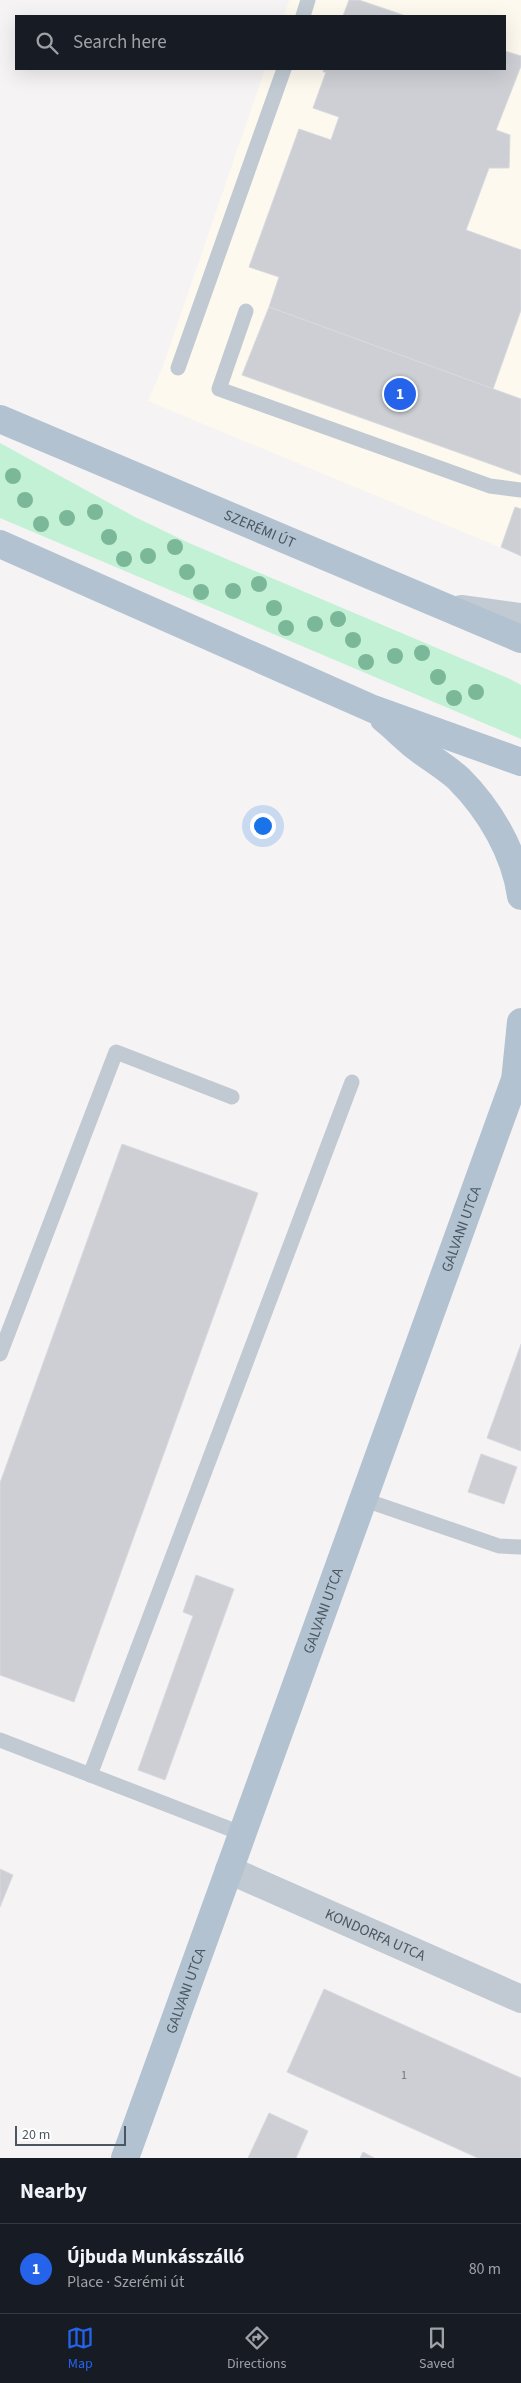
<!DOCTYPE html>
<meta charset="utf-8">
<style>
:root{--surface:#171b24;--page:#242831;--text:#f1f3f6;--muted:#9ea1a6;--line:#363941;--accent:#2563eb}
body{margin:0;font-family:"Source Sans 3",sans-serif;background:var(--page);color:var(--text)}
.scale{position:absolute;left:15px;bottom:12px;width:111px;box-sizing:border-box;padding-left:5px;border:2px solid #4a5661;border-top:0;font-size:14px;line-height:18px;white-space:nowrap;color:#4a5661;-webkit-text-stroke:4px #fff;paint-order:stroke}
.you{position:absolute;left:262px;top:825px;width:18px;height:18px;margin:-12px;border:4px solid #fff;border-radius:50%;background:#1a73e8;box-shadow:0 0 0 8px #1a73e833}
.badge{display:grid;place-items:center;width:32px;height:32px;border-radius:50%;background:var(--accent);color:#fff;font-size:16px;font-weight:700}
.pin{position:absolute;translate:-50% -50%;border:2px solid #fff;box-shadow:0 1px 5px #0006}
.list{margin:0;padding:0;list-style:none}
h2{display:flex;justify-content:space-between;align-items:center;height:65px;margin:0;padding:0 20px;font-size:21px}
h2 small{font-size:16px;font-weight:400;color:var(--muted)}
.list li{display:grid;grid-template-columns:32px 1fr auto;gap:15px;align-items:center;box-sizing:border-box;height:90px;padding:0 20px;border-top:1px solid var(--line)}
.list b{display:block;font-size:19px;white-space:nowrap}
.list p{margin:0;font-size:16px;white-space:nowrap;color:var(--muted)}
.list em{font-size:16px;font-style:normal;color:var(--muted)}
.icon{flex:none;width:28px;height:28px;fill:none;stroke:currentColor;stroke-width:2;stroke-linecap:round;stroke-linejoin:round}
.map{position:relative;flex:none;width:521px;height:2158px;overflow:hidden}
.search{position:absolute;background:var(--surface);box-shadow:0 5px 20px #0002;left:15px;right:15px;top:15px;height:55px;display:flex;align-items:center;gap:12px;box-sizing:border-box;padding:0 18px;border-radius:0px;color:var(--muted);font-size:19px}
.sheet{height:155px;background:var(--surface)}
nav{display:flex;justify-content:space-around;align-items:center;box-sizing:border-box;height:70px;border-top:1px solid var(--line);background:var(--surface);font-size:14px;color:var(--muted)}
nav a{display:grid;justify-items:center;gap:2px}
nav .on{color:var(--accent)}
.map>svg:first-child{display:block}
</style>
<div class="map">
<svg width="521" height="2158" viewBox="0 0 521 2158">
<rect width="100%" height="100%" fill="#f5f3f3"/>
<polygon fill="#fdf9ef" points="289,0 521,0 521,556 148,401 163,366 265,69 505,69 505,16 284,16"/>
<polygon fill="#c3f1d5" points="0,443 135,517 189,543 510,679 521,685 521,739 0,518"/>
<g fill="#cdcfd5" stroke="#d7d9de">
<polygon points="349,0 359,0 406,16 343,16"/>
<polygon points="505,51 521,56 521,66 496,130 510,135 509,168 489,168 466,230 521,250 521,310 493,389 269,307 279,277 249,267 299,129 331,140 339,117 313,108 326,72 323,72 324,69 505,69"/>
<polygon points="269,307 521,399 521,475 242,375"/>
<polygon points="515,507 521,509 521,556 501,547"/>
<polygon points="122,1144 258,1193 74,1702 0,1675 0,1483"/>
<polygon points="521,1344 521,1451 487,1438"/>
<polygon points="481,1454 517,1467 504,1504 468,1492"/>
<polygon points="196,1575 234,1589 165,1780 138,1770 193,1616 183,1612"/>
<polygon points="0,1869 13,1875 0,1907"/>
<polygon points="324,1989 521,2078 521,2158 478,2158 287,2072"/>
<polygon points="269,2113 308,2131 296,2158 248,2158"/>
<polygon points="363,2152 374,2158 360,2158"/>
</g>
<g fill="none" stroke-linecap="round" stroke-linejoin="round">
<g stroke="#c1cad2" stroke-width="15">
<polyline points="303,16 308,0"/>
<polyline points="246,311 219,389 490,486 521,490"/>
<polyline points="178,368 284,69"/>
<polyline points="0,1354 116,1052 232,1097"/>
<polyline points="362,1499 499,1546 521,1547"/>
<polyline points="0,1740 243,1834"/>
<polyline points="90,1775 352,1082"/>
</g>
<g stroke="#c1cad2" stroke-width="28">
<polyline points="461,609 521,617"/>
<path id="s1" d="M229 1870 521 1999"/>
</g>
<g stroke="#b3c2d1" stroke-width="28">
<path id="s2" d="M0 419 521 639"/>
<polyline points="0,544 373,709 521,762"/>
<path d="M384 719C395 728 405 738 416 747 430 758 446 767 459 779 490 810 515 853 521 896"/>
<polyline points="515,1081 521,1022"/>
<path id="s3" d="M125 2158 521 1063"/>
</g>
</g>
<g fill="#7bb799">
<circle cx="13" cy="476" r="8"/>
<circle cx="25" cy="500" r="8"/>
<circle cx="95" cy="512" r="8"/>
<circle cx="67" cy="518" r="8"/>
<circle cx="41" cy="524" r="8"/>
<circle cx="109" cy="537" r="8"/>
<circle cx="175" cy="547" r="8"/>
<circle cx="148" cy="556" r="8"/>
<circle cx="124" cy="559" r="8"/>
<circle cx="187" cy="572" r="8"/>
<circle cx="259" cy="584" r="8"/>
<circle cx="233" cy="591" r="8"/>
<circle cx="201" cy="592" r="8"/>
<circle cx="274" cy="608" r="8"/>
<circle cx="338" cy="619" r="8"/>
<circle cx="315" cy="624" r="8"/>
<circle cx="286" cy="628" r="8"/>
<circle cx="353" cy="640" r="8"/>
<circle cx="422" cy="653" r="8"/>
<circle cx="395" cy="656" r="8"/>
<circle cx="366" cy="662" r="8"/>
<circle cx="438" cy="677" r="8"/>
<circle cx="476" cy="692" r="8"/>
<circle cx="454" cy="698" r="8"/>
</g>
<g text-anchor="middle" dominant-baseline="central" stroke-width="4" stroke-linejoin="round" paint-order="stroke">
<g font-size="12" fill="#6b747e">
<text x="404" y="2075">1</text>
</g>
<g font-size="15" fill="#4a5661" stroke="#fff">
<text stroke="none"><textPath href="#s2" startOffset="282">SZERÉMI ÚT</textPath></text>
<text stroke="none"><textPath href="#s3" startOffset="988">GALVANI UTCA</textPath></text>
<text stroke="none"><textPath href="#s3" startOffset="582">GALVANI UTCA</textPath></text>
<text stroke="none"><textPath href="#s1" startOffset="160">KONDORFA UTCA</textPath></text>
<text stroke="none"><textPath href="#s3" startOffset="178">GALVANI UTCA</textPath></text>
</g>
</g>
</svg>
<div class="scale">20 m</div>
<div class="you"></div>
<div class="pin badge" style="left:400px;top:394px">1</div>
<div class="search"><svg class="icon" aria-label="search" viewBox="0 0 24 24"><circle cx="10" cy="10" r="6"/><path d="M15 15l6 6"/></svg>Search here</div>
</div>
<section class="sheet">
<h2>Nearby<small></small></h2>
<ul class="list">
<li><span class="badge">1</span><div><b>Újbuda Munkásszálló</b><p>Place · Szerémi út</p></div><em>80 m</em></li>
</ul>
</section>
<nav>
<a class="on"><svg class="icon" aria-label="map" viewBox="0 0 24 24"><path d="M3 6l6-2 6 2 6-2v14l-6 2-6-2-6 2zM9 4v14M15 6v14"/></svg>Map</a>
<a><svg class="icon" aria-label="directions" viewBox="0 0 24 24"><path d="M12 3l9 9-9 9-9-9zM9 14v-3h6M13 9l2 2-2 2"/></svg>Directions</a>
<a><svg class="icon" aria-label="saved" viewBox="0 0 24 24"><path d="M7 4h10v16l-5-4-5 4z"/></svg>Saved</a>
</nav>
